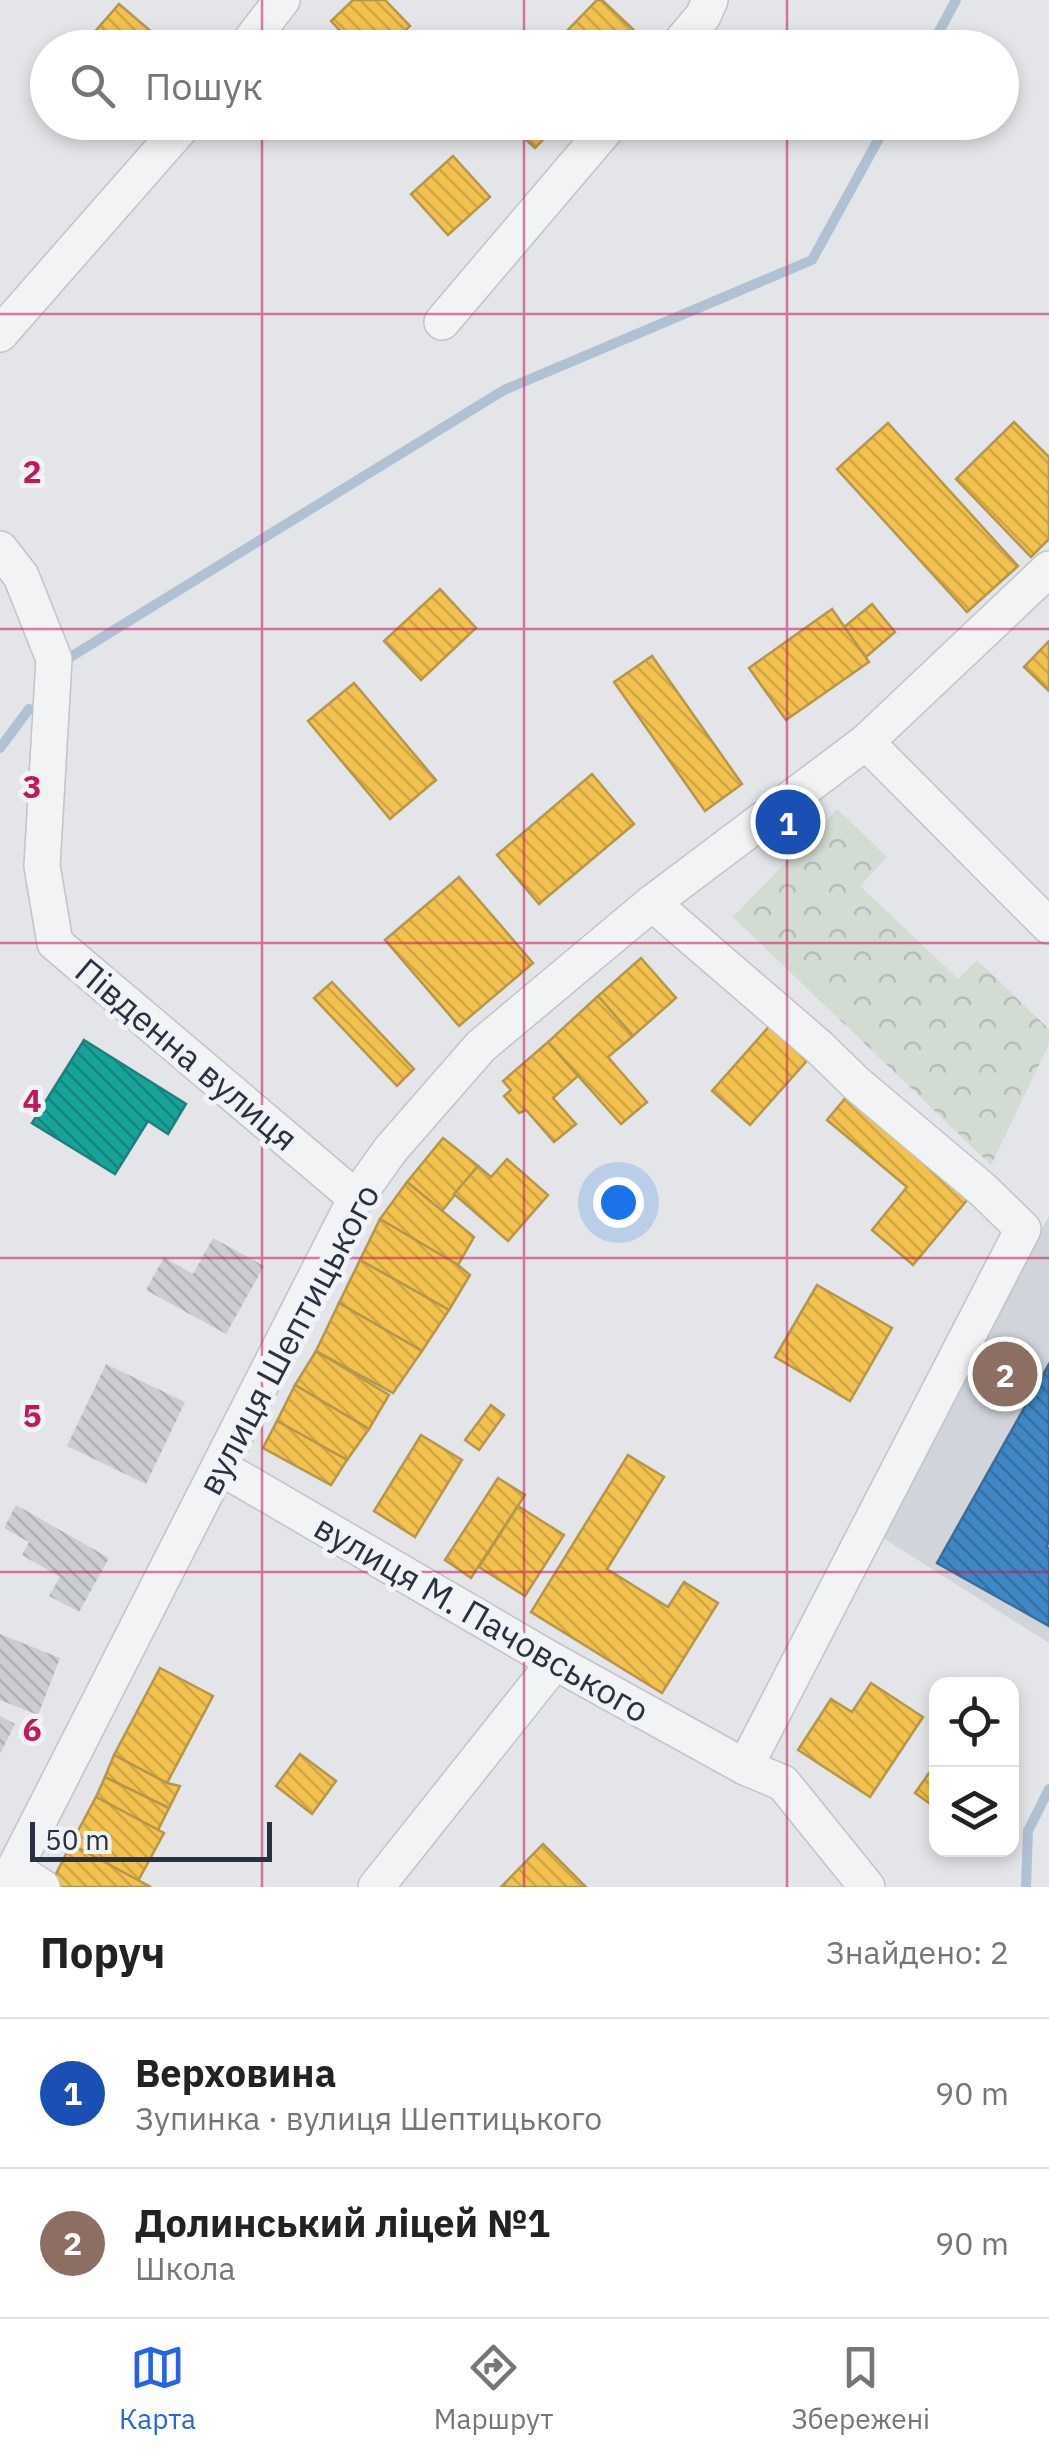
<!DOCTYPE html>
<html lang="uk">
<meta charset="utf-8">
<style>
:root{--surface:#fff;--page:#f2f2f2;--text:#222;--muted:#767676;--line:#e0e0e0;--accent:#2563eb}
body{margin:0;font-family:"IBM Plex Sans",sans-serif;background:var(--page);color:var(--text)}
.controls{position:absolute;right:30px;bottom:30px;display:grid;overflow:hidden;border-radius:20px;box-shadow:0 5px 15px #0003}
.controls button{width:90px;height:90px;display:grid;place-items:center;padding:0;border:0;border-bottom:2px solid var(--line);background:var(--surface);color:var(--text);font:50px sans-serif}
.scale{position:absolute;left:30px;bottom:25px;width:242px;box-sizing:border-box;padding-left:10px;border:5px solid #293142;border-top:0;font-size:28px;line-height:35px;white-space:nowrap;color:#293142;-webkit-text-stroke:8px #f1f3f7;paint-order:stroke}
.you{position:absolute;left:618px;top:1202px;width:35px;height:35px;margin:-25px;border:8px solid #fff;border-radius:50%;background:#1a73e8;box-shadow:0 0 0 15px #1a73e833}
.badge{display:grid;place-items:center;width:65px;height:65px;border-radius:50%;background:var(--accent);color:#fff;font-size:32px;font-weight:700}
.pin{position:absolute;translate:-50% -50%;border:5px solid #fff;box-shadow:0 2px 10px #0006}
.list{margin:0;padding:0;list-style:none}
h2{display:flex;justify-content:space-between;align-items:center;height:130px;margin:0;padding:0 40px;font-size:42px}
h2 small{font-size:32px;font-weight:400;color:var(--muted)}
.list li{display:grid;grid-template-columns:65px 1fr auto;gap:30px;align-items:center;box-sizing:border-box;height:150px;padding:0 40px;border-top:2px solid var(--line)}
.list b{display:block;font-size:38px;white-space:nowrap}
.list p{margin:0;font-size:32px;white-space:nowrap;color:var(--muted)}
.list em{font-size:32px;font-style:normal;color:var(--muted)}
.icon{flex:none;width:55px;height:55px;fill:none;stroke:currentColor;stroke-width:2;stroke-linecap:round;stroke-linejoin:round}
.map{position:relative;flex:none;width:1049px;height:1887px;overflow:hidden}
.search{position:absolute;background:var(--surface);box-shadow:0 5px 15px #0003;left:30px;right:30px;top:30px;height:110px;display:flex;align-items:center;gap:25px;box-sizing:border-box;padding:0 35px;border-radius:55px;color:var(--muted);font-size:38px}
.sheet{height:430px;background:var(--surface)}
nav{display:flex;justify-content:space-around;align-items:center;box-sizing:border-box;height:140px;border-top:2px solid var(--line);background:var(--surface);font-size:28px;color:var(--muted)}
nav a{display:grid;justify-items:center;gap:5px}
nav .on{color:var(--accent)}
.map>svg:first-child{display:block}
</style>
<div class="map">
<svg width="1049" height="1887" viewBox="0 0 1049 1887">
<defs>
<pattern id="park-crowns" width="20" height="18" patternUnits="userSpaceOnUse" patternTransform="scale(2.5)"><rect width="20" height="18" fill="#d3dcd3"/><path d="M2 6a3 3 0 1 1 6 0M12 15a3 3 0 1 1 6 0" fill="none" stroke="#b5bdb6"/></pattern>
<pattern id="homes-back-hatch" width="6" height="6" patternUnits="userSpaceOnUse" patternTransform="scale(2.5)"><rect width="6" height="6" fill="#f2c14e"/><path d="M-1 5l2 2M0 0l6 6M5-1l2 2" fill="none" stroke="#d0a645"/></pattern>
<pattern id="schools-back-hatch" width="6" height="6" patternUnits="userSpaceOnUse" patternTransform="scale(2.5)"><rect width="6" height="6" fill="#3f88c5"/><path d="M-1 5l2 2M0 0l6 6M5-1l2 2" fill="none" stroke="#3570a2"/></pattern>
<pattern id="public-back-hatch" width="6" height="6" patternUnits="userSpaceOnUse" patternTransform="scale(2.5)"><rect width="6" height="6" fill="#17a398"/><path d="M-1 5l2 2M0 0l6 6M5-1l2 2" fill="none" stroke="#15857e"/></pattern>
<pattern id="building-back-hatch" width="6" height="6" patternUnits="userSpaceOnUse" patternTransform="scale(2.5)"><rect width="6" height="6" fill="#cbcdd0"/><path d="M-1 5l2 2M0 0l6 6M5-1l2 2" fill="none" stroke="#aeb0b4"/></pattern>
</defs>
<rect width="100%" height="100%" fill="#e3e5e8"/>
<polygon fill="#d1d4db" points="1049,1216 1049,1643 872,1531"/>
<polygon fill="url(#park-crowns)" points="837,809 887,857 860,886 958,979 977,960 1049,1029 1049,1044 991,1165 733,917"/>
<g fill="url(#homes-back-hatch)" stroke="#b6964a" stroke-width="2.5">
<polygon points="353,0 385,0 410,26 387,48 356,48 331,21"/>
<polygon points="597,0 602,0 636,32 622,48 574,48 562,36"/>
<polygon points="119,4 161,40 155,48 90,48 85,43"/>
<polygon points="507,122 560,122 535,148"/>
<polygon points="453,156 490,197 448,235 411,194"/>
<polygon points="1014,422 1049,457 1049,539 1031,557 956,479"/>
<polygon points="888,423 1018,566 967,612 837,469"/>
<polygon points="440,589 476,628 421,680 384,641"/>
<polygon points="872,604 895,632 866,657 843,628"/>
<polygon points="832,609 869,662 786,720 749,668"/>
<polygon points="1049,641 1049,691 1024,667"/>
<polygon points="652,656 742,784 705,811 614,682"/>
<polygon points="354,683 436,780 390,819 308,721"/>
<polygon points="592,774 634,824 539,904 497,855"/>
<polygon points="459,877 533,963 459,1026 385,940"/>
<polygon points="641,958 676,998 633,1036 598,996"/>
<polygon points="332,982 414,1069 397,1086 314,998"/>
<polygon points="598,996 633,1036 608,1057 647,1102 621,1124 548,1042"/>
<polygon points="781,1013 819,1047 750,1125 712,1091"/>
<polygon points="548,1042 578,1076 553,1098 576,1124 554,1142 526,1110 519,1113 504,1096 511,1090 503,1081"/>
<polygon points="857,1084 978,1187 913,1265 872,1230 907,1187 827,1120"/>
<polygon points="443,1138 478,1166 442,1211 407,1182"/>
<polygon points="507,1159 548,1195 508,1241 454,1194 478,1166 491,1177"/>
<polygon points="407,1182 474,1237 458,1265 380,1219"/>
<polygon points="380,1219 458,1265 470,1275 449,1310 360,1260"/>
<polygon points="360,1260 449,1310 422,1351 339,1303"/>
<polygon points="817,1285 892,1328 850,1401 775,1357"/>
<polygon points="339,1303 422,1351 393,1393 316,1351"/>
<polygon points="316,1351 389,1395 369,1429 295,1385"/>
<polygon points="295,1385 369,1429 347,1460 277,1421"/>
<polygon points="491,1405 504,1415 479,1450 465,1440"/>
<polygon points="277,1421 347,1460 331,1485 263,1448"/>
<polygon points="421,1435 462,1460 415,1537 374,1511"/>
<polygon points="628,1455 664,1477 607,1569 668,1607 684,1582 718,1603 662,1693 531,1612"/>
<polygon points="498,1478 525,1495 471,1578 445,1560"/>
<polygon points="518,1506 564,1535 525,1596 479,1567"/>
<polygon points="160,1668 213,1696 167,1783 114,1755"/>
<polygon points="871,1683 923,1717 870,1797 798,1750 831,1699 852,1712"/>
<polygon points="300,1754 336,1781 312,1814 276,1786"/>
<polygon points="114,1755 167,1783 180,1786 169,1808 105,1777"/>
<polygon points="936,1763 936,1808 915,1793"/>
<polygon points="105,1777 169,1808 158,1830 96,1797"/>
<polygon points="96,1797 164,1833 138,1881 71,1844"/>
<polygon points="71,1844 151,1887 56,1887 51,1884"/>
<polygon points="543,1844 586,1887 501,1887"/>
</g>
<polygon fill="url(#schools-back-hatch)" stroke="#386e9e" stroke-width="2.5" points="1049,1364 1049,1542 1046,1547 1049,1548 1049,1626 937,1563"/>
<polygon fill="url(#public-back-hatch)" stroke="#1c817e" stroke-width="2.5" points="84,1040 186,1104 168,1134 148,1121 115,1174 32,1123"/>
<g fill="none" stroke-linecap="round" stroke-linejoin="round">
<g stroke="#b1c1d4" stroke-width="10">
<polyline points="930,48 956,0"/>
<polyline points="64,661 504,390 812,260 888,122"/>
<polyline points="0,748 29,709"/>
<polyline points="1026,1887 1028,1831 1049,1789"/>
</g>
</g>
<g fill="url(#building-back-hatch)">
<polygon points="213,1238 264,1266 226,1334 146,1290 164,1257 193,1274"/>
<polygon points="106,1364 185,1402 146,1484 67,1446"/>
<polygon points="16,1505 109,1558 79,1612 49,1596 60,1577 22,1555 29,1542 4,1528"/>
<polygon points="0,1634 60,1658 38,1715 0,1700"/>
<polygon points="0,1716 15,1724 0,1754"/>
</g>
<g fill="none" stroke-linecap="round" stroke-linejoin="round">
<g stroke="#c1c3c6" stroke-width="38">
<g id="minor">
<polyline points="245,48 282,0"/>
<polyline points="676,48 703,16 710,0"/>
<polyline points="442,322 612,122"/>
<polyline points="0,334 186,122"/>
<polyline points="0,549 21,576 54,659 42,866 55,943 356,1198"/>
<polyline points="866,742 1049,926"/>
<polyline points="652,903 819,1047 857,1084 983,1190 1023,1229 745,1767"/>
<polyline points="220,1467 555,1662 745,1767 783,1783 867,1887"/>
<polyline points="14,1869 42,1887"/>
<polyline points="5,1887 356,1198 391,1149 481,1046 652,903 866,742 1049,569"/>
<polyline points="376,1887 555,1662"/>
</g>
</g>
<use href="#minor" stroke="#f2f3f5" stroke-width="35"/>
</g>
<path fill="none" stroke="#c2185b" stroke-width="2.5" stroke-opacity="0.55" d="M262 0V48M524 0V48M787 0V48M262 122V1887M524 122V1887M787 122V1887M0 314H1049M0 629H1049M0 943H1049M0 1258H1049M0 1572H1049"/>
<g text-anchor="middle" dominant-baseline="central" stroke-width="10" stroke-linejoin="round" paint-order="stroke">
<g font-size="35" fill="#293142" stroke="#f1f3f7">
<text transform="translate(187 1054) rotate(40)">Південна вулиця</text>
<text transform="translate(288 1339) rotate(-62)">вулиця Шептицького</text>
<text transform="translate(482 1618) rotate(30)">вулиця М. Пачовського</text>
</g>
</g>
<g font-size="32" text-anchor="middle" font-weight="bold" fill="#c2185b" stroke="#f1f3f7" stroke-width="10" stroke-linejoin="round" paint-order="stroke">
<text x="32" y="483">2</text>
<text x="32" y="798">3</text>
<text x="32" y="1112">4</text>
<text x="32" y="1427">5</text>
<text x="32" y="1741">6</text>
</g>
</svg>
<div class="controls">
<button><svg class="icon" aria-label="locate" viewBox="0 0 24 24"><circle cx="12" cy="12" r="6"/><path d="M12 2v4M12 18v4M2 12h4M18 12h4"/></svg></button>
<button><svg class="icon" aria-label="layers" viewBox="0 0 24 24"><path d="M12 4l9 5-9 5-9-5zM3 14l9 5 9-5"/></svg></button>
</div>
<div class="scale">50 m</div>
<div class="you"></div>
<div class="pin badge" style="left:788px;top:822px;background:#1a4fb4">1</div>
<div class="pin badge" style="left:1005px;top:1374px;background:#8d6e63">2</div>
<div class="search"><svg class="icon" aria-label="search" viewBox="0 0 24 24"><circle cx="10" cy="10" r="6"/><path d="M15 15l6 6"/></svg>Пошук</div>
</div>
<section class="sheet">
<h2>Поруч<small>Знайдено: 2</small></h2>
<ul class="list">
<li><span class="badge" style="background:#1a4fb4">1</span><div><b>Верховина</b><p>Зупинка · вулиця Шептицького</p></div><em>90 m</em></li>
<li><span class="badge" style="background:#8d6e63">2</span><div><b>Долинський ліцей №1</b><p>Школа</p></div><em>90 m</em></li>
</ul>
</section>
<nav>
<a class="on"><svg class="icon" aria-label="map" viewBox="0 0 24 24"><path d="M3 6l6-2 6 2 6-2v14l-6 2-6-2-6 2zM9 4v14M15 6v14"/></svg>Карта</a>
<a><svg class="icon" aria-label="directions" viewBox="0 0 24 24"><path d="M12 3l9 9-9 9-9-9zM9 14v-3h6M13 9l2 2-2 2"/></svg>Маршрут</a>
<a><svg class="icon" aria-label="saved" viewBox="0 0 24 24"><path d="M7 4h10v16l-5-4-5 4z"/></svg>Збережені</a>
</nav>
